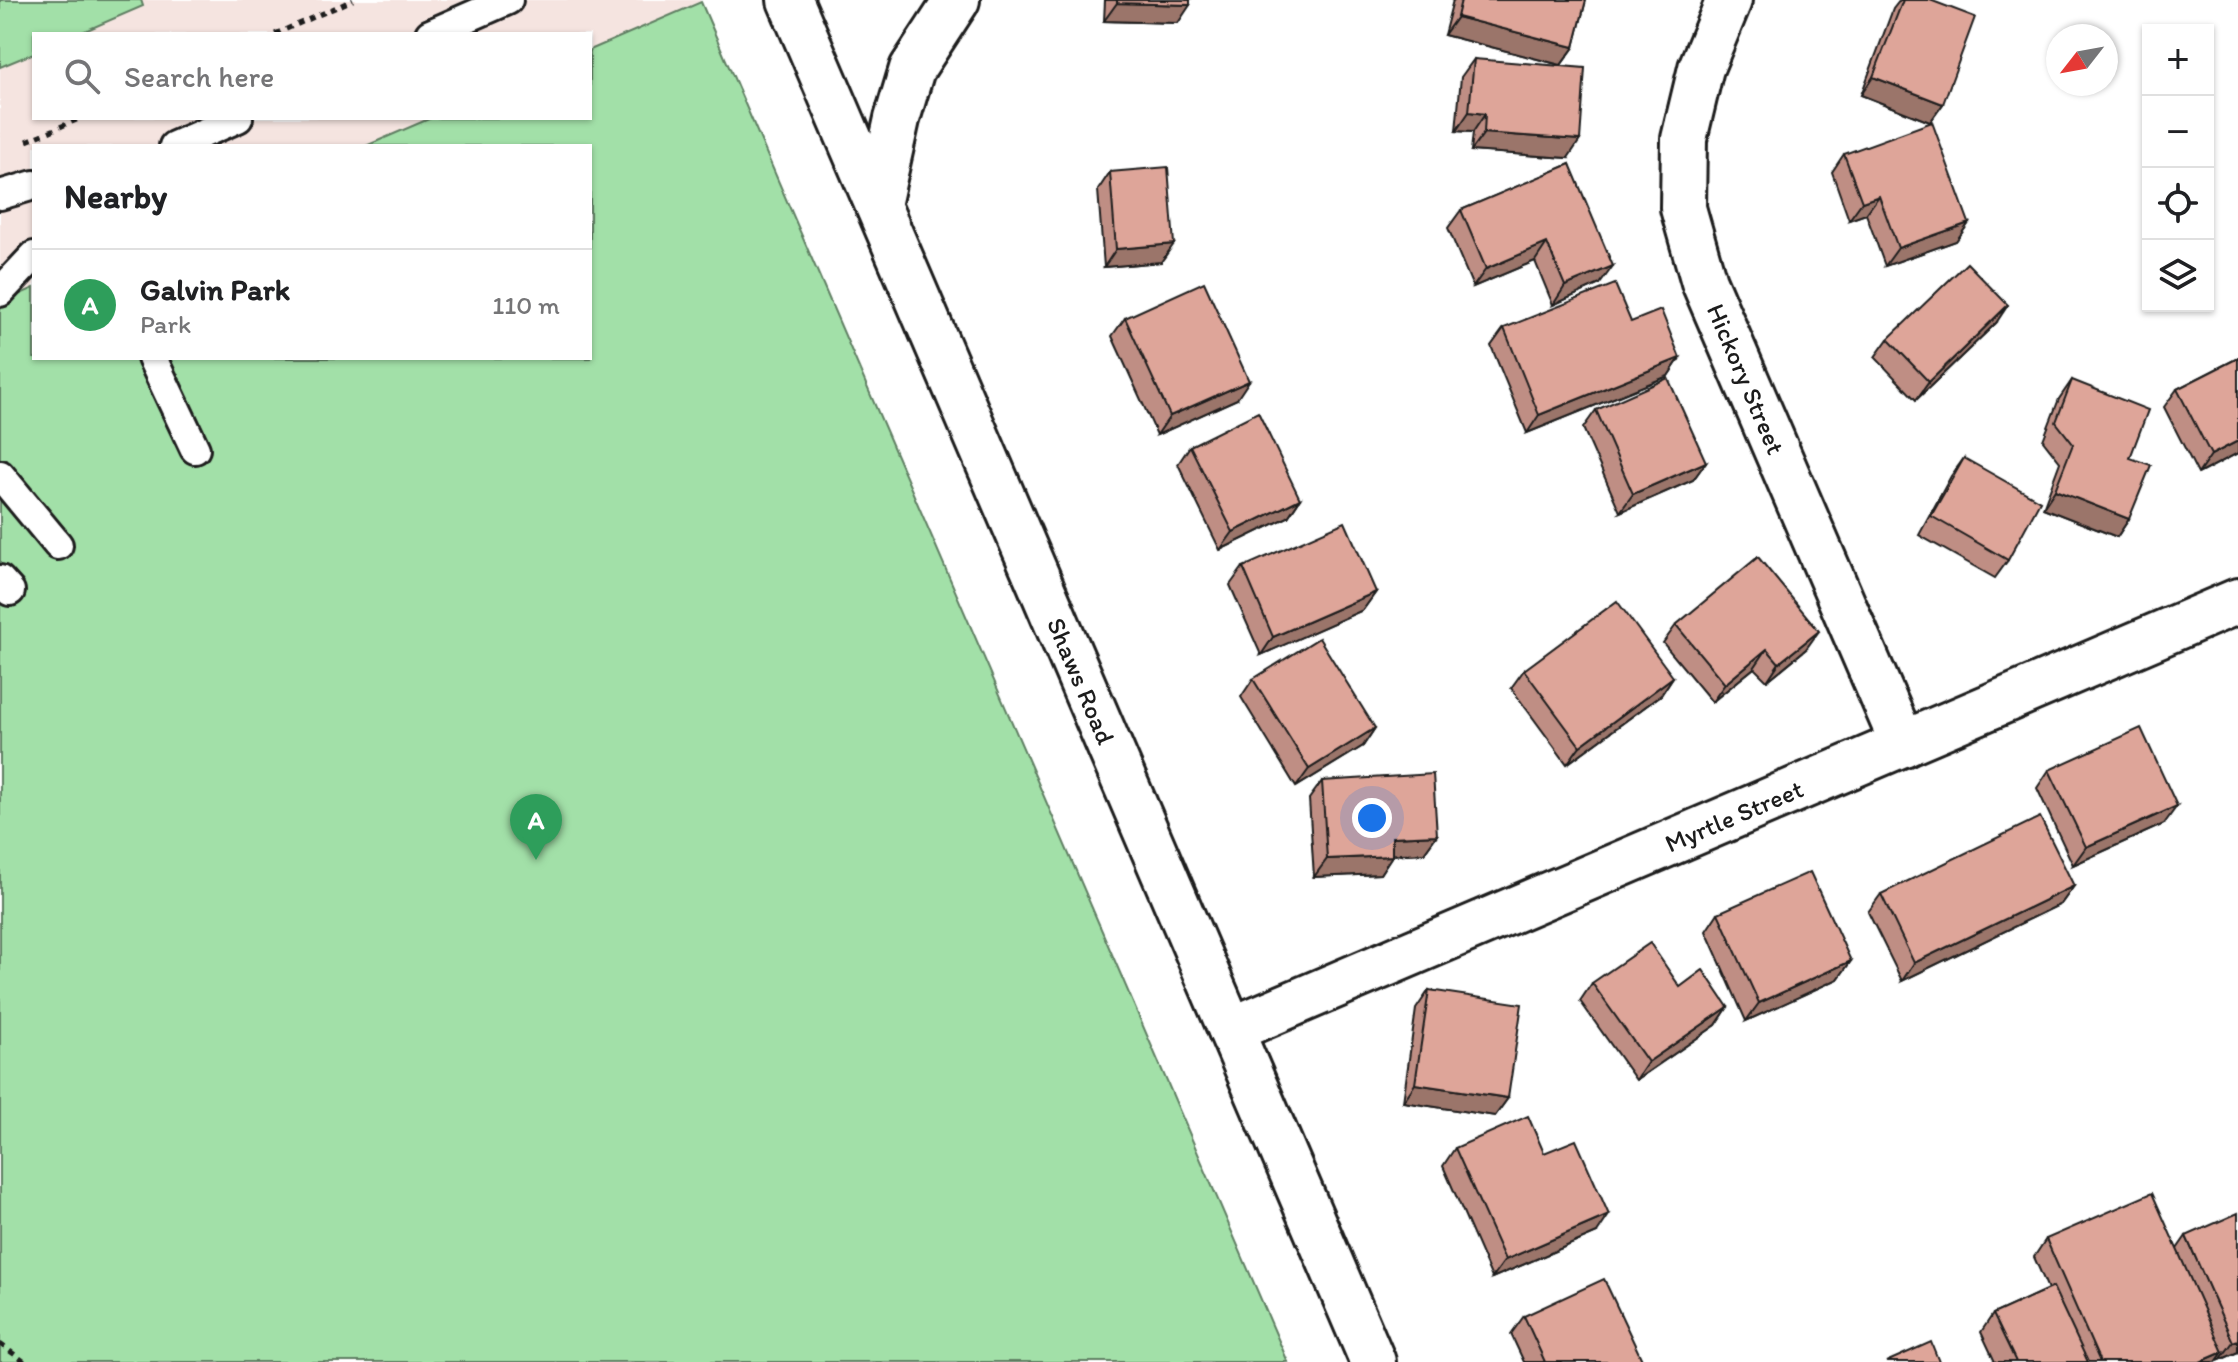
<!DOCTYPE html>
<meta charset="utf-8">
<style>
:root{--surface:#fff;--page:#f6f6f6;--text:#202124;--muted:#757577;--line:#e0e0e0;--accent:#1c1c1c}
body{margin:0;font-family:Itim,sans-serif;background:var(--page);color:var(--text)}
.controls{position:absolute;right:24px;top:24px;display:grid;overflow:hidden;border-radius:0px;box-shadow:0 2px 6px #0004}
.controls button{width:72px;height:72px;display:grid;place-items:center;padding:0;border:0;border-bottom:2px solid var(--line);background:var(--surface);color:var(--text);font:40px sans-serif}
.compass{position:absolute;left:2046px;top:24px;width:72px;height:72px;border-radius:50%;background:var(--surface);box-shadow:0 2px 6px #0004;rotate:239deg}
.you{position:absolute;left:1372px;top:818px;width:28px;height:28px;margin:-20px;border:6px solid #fff;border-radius:50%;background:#1a73e8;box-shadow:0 0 0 12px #1a73e833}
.badge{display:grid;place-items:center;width:52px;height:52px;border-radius:50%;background:var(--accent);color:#fff;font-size:26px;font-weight:700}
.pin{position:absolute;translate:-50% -66px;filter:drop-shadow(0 2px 4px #0008)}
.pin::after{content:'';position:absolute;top:42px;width:28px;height:24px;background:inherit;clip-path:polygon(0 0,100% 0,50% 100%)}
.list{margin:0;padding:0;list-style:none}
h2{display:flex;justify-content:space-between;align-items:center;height:104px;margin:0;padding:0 32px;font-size:34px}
h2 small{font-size:26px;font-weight:400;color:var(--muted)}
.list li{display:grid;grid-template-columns:52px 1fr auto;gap:24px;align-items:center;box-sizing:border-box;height:112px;padding:0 32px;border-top:2px solid var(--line)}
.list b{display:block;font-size:30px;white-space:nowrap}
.list p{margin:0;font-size:26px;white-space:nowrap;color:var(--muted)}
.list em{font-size:26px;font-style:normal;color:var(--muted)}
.icon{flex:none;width:44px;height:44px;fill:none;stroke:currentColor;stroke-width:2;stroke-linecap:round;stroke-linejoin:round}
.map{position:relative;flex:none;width:2238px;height:1362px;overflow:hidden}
.search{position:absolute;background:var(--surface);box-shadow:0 2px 6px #0004;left:32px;top:32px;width:560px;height:88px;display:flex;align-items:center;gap:20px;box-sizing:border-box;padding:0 28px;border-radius:0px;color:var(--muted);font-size:30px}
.panel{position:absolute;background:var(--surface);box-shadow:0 2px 6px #0004;left:32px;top:144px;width:560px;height:216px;border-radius:0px}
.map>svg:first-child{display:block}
</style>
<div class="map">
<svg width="2238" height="1362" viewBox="0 0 2238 1362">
<rect width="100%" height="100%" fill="#fff"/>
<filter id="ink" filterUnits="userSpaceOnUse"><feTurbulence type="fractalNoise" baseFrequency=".0125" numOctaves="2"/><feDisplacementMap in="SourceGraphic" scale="16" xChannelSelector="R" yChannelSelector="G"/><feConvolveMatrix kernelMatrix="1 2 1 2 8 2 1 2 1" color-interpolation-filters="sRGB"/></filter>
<g filter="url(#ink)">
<polygon fill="#f5e4e0" points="0,0 700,0 701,2 590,50 590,34 34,34 34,118 431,118 366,146 34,146 34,288 0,303"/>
<g fill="#a2e0a8" stroke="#5f7e62" stroke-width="2">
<polygon points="0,0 141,0 143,6 78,34 34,34 34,53 0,67"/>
<polygon points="701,2 1288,1362 0,1362 0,303 34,288 34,358 590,358 590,146 366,146 431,118 590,118 590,50"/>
</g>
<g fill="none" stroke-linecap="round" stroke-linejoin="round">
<g stroke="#1c1c1c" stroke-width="34">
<g id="lane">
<polyline points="430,34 508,0"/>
<polyline points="174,146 238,118"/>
<polyline points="0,195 34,185"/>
<polyline points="0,292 34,256"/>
<polyline points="152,358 195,449"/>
<polyline points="0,475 58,545"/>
<polyline points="0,580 10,591"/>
</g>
</g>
<g stroke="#1c1c1c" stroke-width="50">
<g id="street">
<polyline points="1729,0 1701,68 1684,139 1683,208 1704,282 1903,744"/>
<polyline points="1231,1030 2238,601"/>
</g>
</g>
<g stroke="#1c1c1c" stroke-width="50">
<g id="secondary">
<polyline points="790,0 1373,1362"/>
<polyline points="878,205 897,119 912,69 957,0"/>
</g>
</g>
<g stroke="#1c1c1c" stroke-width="5" stroke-dasharray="6 6" stroke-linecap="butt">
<polyline points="275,34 353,0"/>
<polyline points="27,141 81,118"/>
<polyline points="0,1344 25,1362"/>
</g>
<use href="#lane" stroke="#fff" stroke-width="28"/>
<use href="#street" stroke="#fff" stroke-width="44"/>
<use href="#secondary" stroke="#fff" stroke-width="44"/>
</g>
<g fill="#bf8e84" stroke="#1c1c1c" stroke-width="2">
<polygon points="1105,0 1190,0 1178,23 1104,21"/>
<polygon points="1453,0 1586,0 1574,47 1561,65 1444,35"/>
<polygon points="1900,0 1930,0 1943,104 1930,122 1861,95 1893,9"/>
<polygon points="1474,59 1568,158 1471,151 1473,132 1456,131 1461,77"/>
<polygon points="1844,154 1969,223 1956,241 1885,266 1866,214 1849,220 1832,172"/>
<polygon points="1570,164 1600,284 1553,305 1535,261 1473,287 1448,228 1461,210"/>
<polygon points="1110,172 1161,262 1104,267 1098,190"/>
<polygon points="1125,318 1237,399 1157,435 1112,336"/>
<polygon points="1631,322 1680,358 1668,376 1527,433 1491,346 1504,328"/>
<polygon points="1996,323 1916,400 1875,357 1888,339"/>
<polygon points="2238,358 2238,453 2198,474 2164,407 2177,389"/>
<polygon points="2072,380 2130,458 2129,519 2117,537 2043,508 2060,462 2043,440 2059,399"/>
<polygon points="1596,410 1706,462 1693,480 1620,512 1583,428"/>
<polygon points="1190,446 1300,499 1288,517 1220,550 1178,464"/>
<polygon points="1964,458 2008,560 1995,578 1919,535 1951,476"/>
<polygon points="1243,567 1376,592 1363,610 1261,655 1230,585"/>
<polygon points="1676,625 1806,649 1767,681 1754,668 1712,702 1663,643"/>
<polygon points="1524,670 1673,677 1661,695 1567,764 1511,688"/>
<polygon points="1253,679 1375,728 1363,746 1296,787 1241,697"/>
<polygon points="2049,770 2164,824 2073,865 2037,788"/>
<polygon points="1322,781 1437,835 1424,853 1392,855 1380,874 1314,877 1309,799"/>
<polygon points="2074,886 2061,904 1902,981 1868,912 1881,894"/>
<polygon points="1718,913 1851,961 1838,979 1746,1021 1706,931"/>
<polygon points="1592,983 1680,987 1728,1007 1716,1025 1636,1080 1580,1001"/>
<polygon points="1429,990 1508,1098 1495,1116 1403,1102 1416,1009"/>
<polygon points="1455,1148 1544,1153 1597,1233 1492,1278 1443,1166"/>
<polygon points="2186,1236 2238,1352 2220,1360 2219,1358 2216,1362 1995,1362 1981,1332 1993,1314 2048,1289 2034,1257 2046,1239 2177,1249"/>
<polygon points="1524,1316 1643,1362 1524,1362 1511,1334"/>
</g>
<g fill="#9b746b" stroke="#1c1c1c" stroke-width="2">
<polygon points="1117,3 1190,5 1178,23 1104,21"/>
<polygon points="1457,17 1574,47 1561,65 1444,35"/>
<polygon points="1873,77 1943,104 1930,122 1861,95"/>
<polygon points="1469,112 1485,114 1473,132 1456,131"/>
<polygon points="1484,133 1580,140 1568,158 1471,151"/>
<polygon points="1879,196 1866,214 1849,220 1862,202"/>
<polygon points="1969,223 1956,241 1885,266 1898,248"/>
<polygon points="1547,243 1535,261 1473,287 1486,269"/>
<polygon points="1174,244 1161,262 1104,267 1116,249"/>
<polygon points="1613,266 1600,284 1553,305 1565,286"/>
<polygon points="2008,305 1996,323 1916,400 1929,382"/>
<polygon points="1680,358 1668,376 1527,433 1539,415"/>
<polygon points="1249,381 1237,399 1157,435 1170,416"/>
<polygon points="2238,441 2238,453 2198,474 2211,455"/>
<polygon points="1706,462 1693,480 1620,512 1633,494"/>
<polygon points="2055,490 2129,519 2117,537 2043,508"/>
<polygon points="1300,499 1288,517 1220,550 1233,532"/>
<polygon points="1376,592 1363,610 1261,655 1273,637"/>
<polygon points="1819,631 1806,649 1767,681 1779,663"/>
<polygon points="1767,649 1754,668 1712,702 1725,684"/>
<polygon points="1673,677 1661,695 1567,764 1580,746"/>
<polygon points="1375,728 1363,746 1296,787 1309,769"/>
<polygon points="2177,806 2164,824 2073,865 2086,847"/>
<polygon points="1437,835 1424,853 1379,855 1392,837"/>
<polygon points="1392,856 1380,874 1314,877 1327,859"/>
<polygon points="2074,886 2061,904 1902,981 1914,963"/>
<polygon points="1851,961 1838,979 1746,1021 1759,1003"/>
<polygon points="1728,1007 1716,1025 1636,1080 1648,1062"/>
<polygon points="1415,1084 1508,1098 1495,1116 1403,1102"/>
<polygon points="1609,1215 1597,1233 1492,1278 1505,1260"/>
<polygon points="2238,1340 2238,1352 2220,1360 2233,1342"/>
<polygon points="2223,1352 2216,1362 2200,1362"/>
</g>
<g fill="#dea599" stroke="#1c1c1c" stroke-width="2">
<polygon points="1117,0 1190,0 1190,5 1117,3"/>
<polygon points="1461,0 1586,0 1574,47 1457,17"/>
<polygon points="1903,0 1930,0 1975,17 1943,104 1873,77"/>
<polygon points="1474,59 1585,68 1580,140 1484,133 1485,114 1469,112"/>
<polygon points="1932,122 1969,223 1898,248 1879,196 1862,202 1844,154"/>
<polygon points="1570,164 1613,266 1565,286 1547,243 1486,269 1461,210"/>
<polygon points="1168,167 1174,244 1116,249 1110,172"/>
<polygon points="1967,263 2008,305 1929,382 1888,339"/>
<polygon points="1204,282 1249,381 1170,416 1125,318"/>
<polygon points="1615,284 1631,322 1661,310 1680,358 1539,415 1504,328"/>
<polygon points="2238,358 2238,441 2211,455 2177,389"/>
<polygon points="1668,378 1706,462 1633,494 1596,410"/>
<polygon points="2072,380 2148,410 2130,458 2151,465 2129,519 2055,490 2073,444 2056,422"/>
<polygon points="1258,412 1300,499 1233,532 1190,446"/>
<polygon points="1964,458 2040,501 2008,560 1931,516"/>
<polygon points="1345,522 1376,592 1273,637 1243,567"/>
<polygon points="1758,557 1819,631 1779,663 1767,649 1725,684 1676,625"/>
<polygon points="1617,601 1673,677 1580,746 1524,670"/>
<polygon points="1319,638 1375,728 1309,769 1253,679"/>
<polygon points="2141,728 2177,806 2086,847 2049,770"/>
<polygon points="1433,774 1437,835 1392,837 1392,856 1327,859 1322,781"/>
<polygon points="2040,817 2074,886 1914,963 1881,894"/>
<polygon points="1810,872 1851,961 1759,1003 1718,913"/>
<polygon points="1650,943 1680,987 1703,970 1728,1007 1648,1062 1592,983"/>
<polygon points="1429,990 1522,1004 1508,1098 1415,1084"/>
<polygon points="1528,1116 1544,1153 1576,1140 1609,1215 1505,1260 1455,1148"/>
<polygon points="2152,1193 2223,1352 2200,1362 2100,1362 2046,1239"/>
<polygon points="2238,1213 2238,1340 2233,1342 2186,1236"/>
<polygon points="1604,1279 1643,1362 1545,1362 1524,1316"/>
<polygon points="2053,1287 2088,1362 2016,1362 1993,1314"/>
<polygon points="1931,1342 1939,1362 1886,1362"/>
</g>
</g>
<g text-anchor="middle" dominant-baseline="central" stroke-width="6" stroke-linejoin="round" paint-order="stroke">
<g font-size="26" fill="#1c1c1c" stroke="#fff">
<text transform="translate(1746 379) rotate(67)">Hickory Street</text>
<text transform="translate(1081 681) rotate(67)">Shaws Road</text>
<text transform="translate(1734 816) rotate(-23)">Myrtle Street</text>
</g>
</g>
</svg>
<div class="controls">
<button>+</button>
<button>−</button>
<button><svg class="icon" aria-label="locate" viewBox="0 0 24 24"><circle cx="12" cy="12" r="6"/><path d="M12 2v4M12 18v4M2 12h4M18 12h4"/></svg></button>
<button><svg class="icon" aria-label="layers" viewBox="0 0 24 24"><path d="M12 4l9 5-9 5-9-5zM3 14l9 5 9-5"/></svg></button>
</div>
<svg class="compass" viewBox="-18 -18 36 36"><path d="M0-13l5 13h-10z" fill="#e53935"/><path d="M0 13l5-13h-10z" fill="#757577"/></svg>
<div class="you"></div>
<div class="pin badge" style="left:536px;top:860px;background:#2e9e5b">A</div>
<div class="search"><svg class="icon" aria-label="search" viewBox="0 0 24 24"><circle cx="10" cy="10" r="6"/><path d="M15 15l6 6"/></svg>Search here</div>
<section class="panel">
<h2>Nearby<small></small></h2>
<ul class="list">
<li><span class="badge" style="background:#2e9e5b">A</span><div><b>Galvin Park</b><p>Park</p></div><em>110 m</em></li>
</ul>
</section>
</div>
